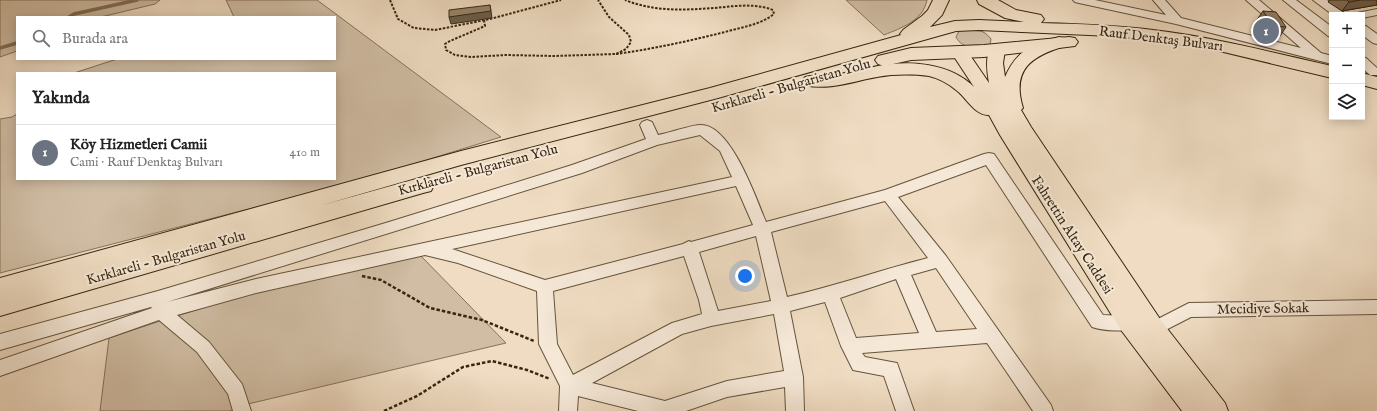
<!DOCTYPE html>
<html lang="tr">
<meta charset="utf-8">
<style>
:root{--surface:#fff;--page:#f6f6f6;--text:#222;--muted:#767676;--line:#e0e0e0;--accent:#8f2418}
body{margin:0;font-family:"IM FELL English",serif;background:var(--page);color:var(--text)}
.controls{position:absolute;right:12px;top:12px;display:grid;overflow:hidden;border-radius:0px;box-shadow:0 2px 10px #0003}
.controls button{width:36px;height:36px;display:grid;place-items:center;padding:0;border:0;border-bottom:1px solid var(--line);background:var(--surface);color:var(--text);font:20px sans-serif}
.you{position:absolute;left:745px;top:276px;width:14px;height:14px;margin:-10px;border:3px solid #fff;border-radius:50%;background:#1a73e8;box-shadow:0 0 0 6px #1a73e833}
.badge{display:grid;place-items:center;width:26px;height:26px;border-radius:50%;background:var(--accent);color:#fff;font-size:13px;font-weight:700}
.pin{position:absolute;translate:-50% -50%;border:2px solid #fff;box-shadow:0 1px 4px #0006}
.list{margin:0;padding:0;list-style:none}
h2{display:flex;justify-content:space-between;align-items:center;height:52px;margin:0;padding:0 16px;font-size:17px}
h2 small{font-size:13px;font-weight:400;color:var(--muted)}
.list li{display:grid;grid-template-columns:26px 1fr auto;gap:12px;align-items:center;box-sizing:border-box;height:56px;padding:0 16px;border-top:1px solid var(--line)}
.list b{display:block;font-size:15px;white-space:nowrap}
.list p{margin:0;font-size:13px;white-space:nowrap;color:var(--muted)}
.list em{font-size:13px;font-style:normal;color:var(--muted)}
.icon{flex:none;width:22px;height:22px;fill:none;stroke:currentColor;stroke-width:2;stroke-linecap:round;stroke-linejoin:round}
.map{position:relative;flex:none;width:1377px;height:411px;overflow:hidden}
.search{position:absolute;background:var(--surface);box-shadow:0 2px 10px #0003;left:16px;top:16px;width:320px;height:44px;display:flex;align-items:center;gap:10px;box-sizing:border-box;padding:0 14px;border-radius:0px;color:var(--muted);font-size:15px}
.panel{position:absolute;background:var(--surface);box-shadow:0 2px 10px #0003;left:16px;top:72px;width:320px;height:108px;border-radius:0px}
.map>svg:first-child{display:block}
</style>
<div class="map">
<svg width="1377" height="411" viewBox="0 0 1377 411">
<rect width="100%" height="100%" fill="#efdcc2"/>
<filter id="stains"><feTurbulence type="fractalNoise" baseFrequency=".005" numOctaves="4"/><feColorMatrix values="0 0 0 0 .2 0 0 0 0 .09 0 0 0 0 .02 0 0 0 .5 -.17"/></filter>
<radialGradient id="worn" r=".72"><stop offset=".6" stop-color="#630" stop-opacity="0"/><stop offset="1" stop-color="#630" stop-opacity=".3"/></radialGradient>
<g fill="#d0bda4" stroke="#84725a">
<polygon points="0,0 160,0 155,4 101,17 17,17 17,51 0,57"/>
<polygon points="226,0 317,0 501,137 365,179 0,273 0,119 12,117 17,114 17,179 335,179 335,73 74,73 117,59 335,59 335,17 234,17"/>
<path d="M846 0H927C923 21 901 28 884 35Z"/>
<path d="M963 29C974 29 984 29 991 39L990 45C978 46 963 51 956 37L959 31Z"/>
<polygon points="419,254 506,343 248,404 177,316 279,284"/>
<polygon points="163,320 197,348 231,394 236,409 229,411 100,411 109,338"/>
</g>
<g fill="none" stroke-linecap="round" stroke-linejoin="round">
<g stroke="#806e56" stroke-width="3.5">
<polyline points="69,17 74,14 137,0"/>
<polyline points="0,48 17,43"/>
</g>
<g stroke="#65543c" stroke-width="2">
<g id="minor">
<polygon points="1073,0 1095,0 1166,15 1153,0 1165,0 1181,18 1301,48 1246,0 1259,0 1321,53 1332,56 1332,64 1176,24 1079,3 1075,2"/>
<polygon points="1283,0 1296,0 1332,27 1332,37 1328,36"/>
<polygon points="1313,0 1327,0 1347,15 1333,15"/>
<polygon points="1377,9 1377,15 1362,18 1362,15 1355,15 1357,13"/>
<polygon points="1362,25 1366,26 1377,34 1377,44 1373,43 1362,35"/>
<polygon points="1362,57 1366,58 1377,68 1377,75 1370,75 1362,68"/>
<path d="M647 120 652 122 658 135C670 133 690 125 701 125 731 125 756 198 766 222L885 190 984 154 989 153 994 154 1103 315 1129 316 1135 318 1138 323 1135 328C1123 332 1104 331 1092 327L986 165 898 197 946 256 1051 405 1053 411H1033L987 343 862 353 865 357 897 363 914 411H896L884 376 853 370 841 346 825 302 790 311 803 377 804 411H786L785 387 727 397 686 411H638L578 396 577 411H559L560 386 539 344 537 291 458 263 425 255 256 293 177 315 209 342 242 384 251 411H233L228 394 197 352 159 320 0 376V360L152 308 151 307 0 350V334L158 291 389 222 572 165 646 139 640 125 642 122ZM700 135 720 151 732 177 256 279 167 302 582 173 657 145ZM736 186 753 225 691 242 689 241 683 244 545 280 452 249ZM885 201 928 258C881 270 835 286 787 297L771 232ZM756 236 771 301 718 311 699 252ZM684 256 699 300 702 314 672 323 573 375 557 344 553 291ZM936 268 977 329 936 332 911 275ZM896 279 919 333 856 338 840 298ZM774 314 784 371 727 381 665 401 592 383 682 334 711 326Z"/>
<polygon points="1377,300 1377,314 1191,317 1154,336 1145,336 1139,334 1136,329 1139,324 1152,322 1189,303"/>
</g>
</g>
<g stroke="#372610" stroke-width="2">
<path id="major" d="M1059 37 1065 38 1067 42 1065 46C1032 56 1011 69 1023 108L1021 110 1031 127 1162 322 1225 403 1228 411H1182L1121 330 1000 135 989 115C975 116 966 97 956 90 949 84 938 78 929 76 913 74 894 74 877 77 854 81 828 91 805 85L802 81 805 77C818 74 832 76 845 73 856 71 867 68 878 66 909 60 950 63 974 87L951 52 953 48 959 47 965 48 989 83C987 72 985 56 991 46L997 45 1003 46 1005 50 1003 63 1005 77C1017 50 1032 44 1059 37Z"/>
</g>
<g stroke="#372610" stroke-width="2">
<g id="highway">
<path d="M933 0H949L942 15 930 27 955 21 979 20 1024 22 1005 18 979 4 977 0H998L1016 10 1041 15 1044 19 1041 23C1079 24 1116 25 1153 30 1214 37 1273 53 1332 66V78L1211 49 1153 40 1111 36 979 30 956 31 718 98 461 165 319 206 423 177 431 179 434 185 431 191 423 193 0 316V278L461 151 710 88 901 35 900 34 903 30 922 16 928 10Z"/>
<polygon points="1069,37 1075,38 1078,42 1075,46 984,57 911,60 884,66 878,64 875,60 878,56 911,48 984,45"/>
<polygon points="1362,73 1377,77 1377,89 1362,85"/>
</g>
</g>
<g stroke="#372610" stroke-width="2" stroke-dasharray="2.5 1.5" stroke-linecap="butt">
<polyline points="390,0 398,19 414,28 435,30 490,19 561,0"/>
<polyline points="484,20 485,26 450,41 445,44 446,50 455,55 471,57 506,55 553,56 616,54 626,49 631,42 629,35 609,17 598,0"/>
<path d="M616 54C653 49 689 41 725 32 742 27 760 25 774 14L773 10C755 3 734 6 715 8 684 10 655 12 625 0"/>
</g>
<g stroke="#372610" stroke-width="2.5" stroke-dasharray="3.5 2" stroke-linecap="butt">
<polyline points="362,276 381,280 430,308 482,320 534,341"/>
<polyline points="384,411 417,396 463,367 492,361 527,370 550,379"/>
</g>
<use href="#minor" fill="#f5e8d7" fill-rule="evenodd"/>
<use href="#major" fill="#efdcc2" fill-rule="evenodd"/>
<use href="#highway" fill="#efdcc2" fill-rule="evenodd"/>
</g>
<g fill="#82725e" stroke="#372610">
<polygon points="1330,0 1377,0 1377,5 1342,11 1328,2"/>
<polygon points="1263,11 1286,27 1278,39 1264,38 1254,24"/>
</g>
<g fill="#6a5d4c" stroke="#372610">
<polygon points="1360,0 1377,0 1377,5 1342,11 1349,2"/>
<polygon points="490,5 492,18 451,24 449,17"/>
</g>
<g fill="#97856d" stroke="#372610">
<polygon points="1347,0 1360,0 1349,2"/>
<polygon points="490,5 491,11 449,17 449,10"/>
<polygon points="1263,11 1276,12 1286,27 1273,26"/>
</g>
<g text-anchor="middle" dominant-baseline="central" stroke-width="4" stroke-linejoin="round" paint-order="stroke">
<g font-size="14" fill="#372610" stroke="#f5e8d7">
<text transform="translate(1161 39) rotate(7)">Rauf Denktaş Bulvarı</text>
<text transform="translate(791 86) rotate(-16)">Kırklareli - Bulgaristan Yolu</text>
<text transform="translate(478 170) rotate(-15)">Kırklareli - Bulgaristan Yolu</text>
<text transform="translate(1072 235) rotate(57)">Fahrettin Altay Caddesi</text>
<text transform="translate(166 258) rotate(-16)">Kırklareli - Bulgaristan Yolu</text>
<text transform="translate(1263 309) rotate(-1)">Mecidiye Sokak</text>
</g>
</g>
<rect width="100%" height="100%" filter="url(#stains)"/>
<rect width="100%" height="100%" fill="url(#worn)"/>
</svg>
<div class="controls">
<button>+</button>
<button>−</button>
<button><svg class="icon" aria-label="layers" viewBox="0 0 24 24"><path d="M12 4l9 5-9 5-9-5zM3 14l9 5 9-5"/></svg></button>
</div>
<div class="you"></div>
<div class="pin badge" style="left:1266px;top:31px;background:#6b7280">1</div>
<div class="search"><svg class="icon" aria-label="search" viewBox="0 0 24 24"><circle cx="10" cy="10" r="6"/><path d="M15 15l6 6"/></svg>Burada ara</div>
<section class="panel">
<h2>Yakında<small></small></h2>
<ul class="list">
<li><span class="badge" style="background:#6b7280">1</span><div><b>Köy Hizmetleri Camii</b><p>Cami · Rauf Denktaş Bulvarı</p></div><em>410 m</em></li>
</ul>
</section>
</div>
